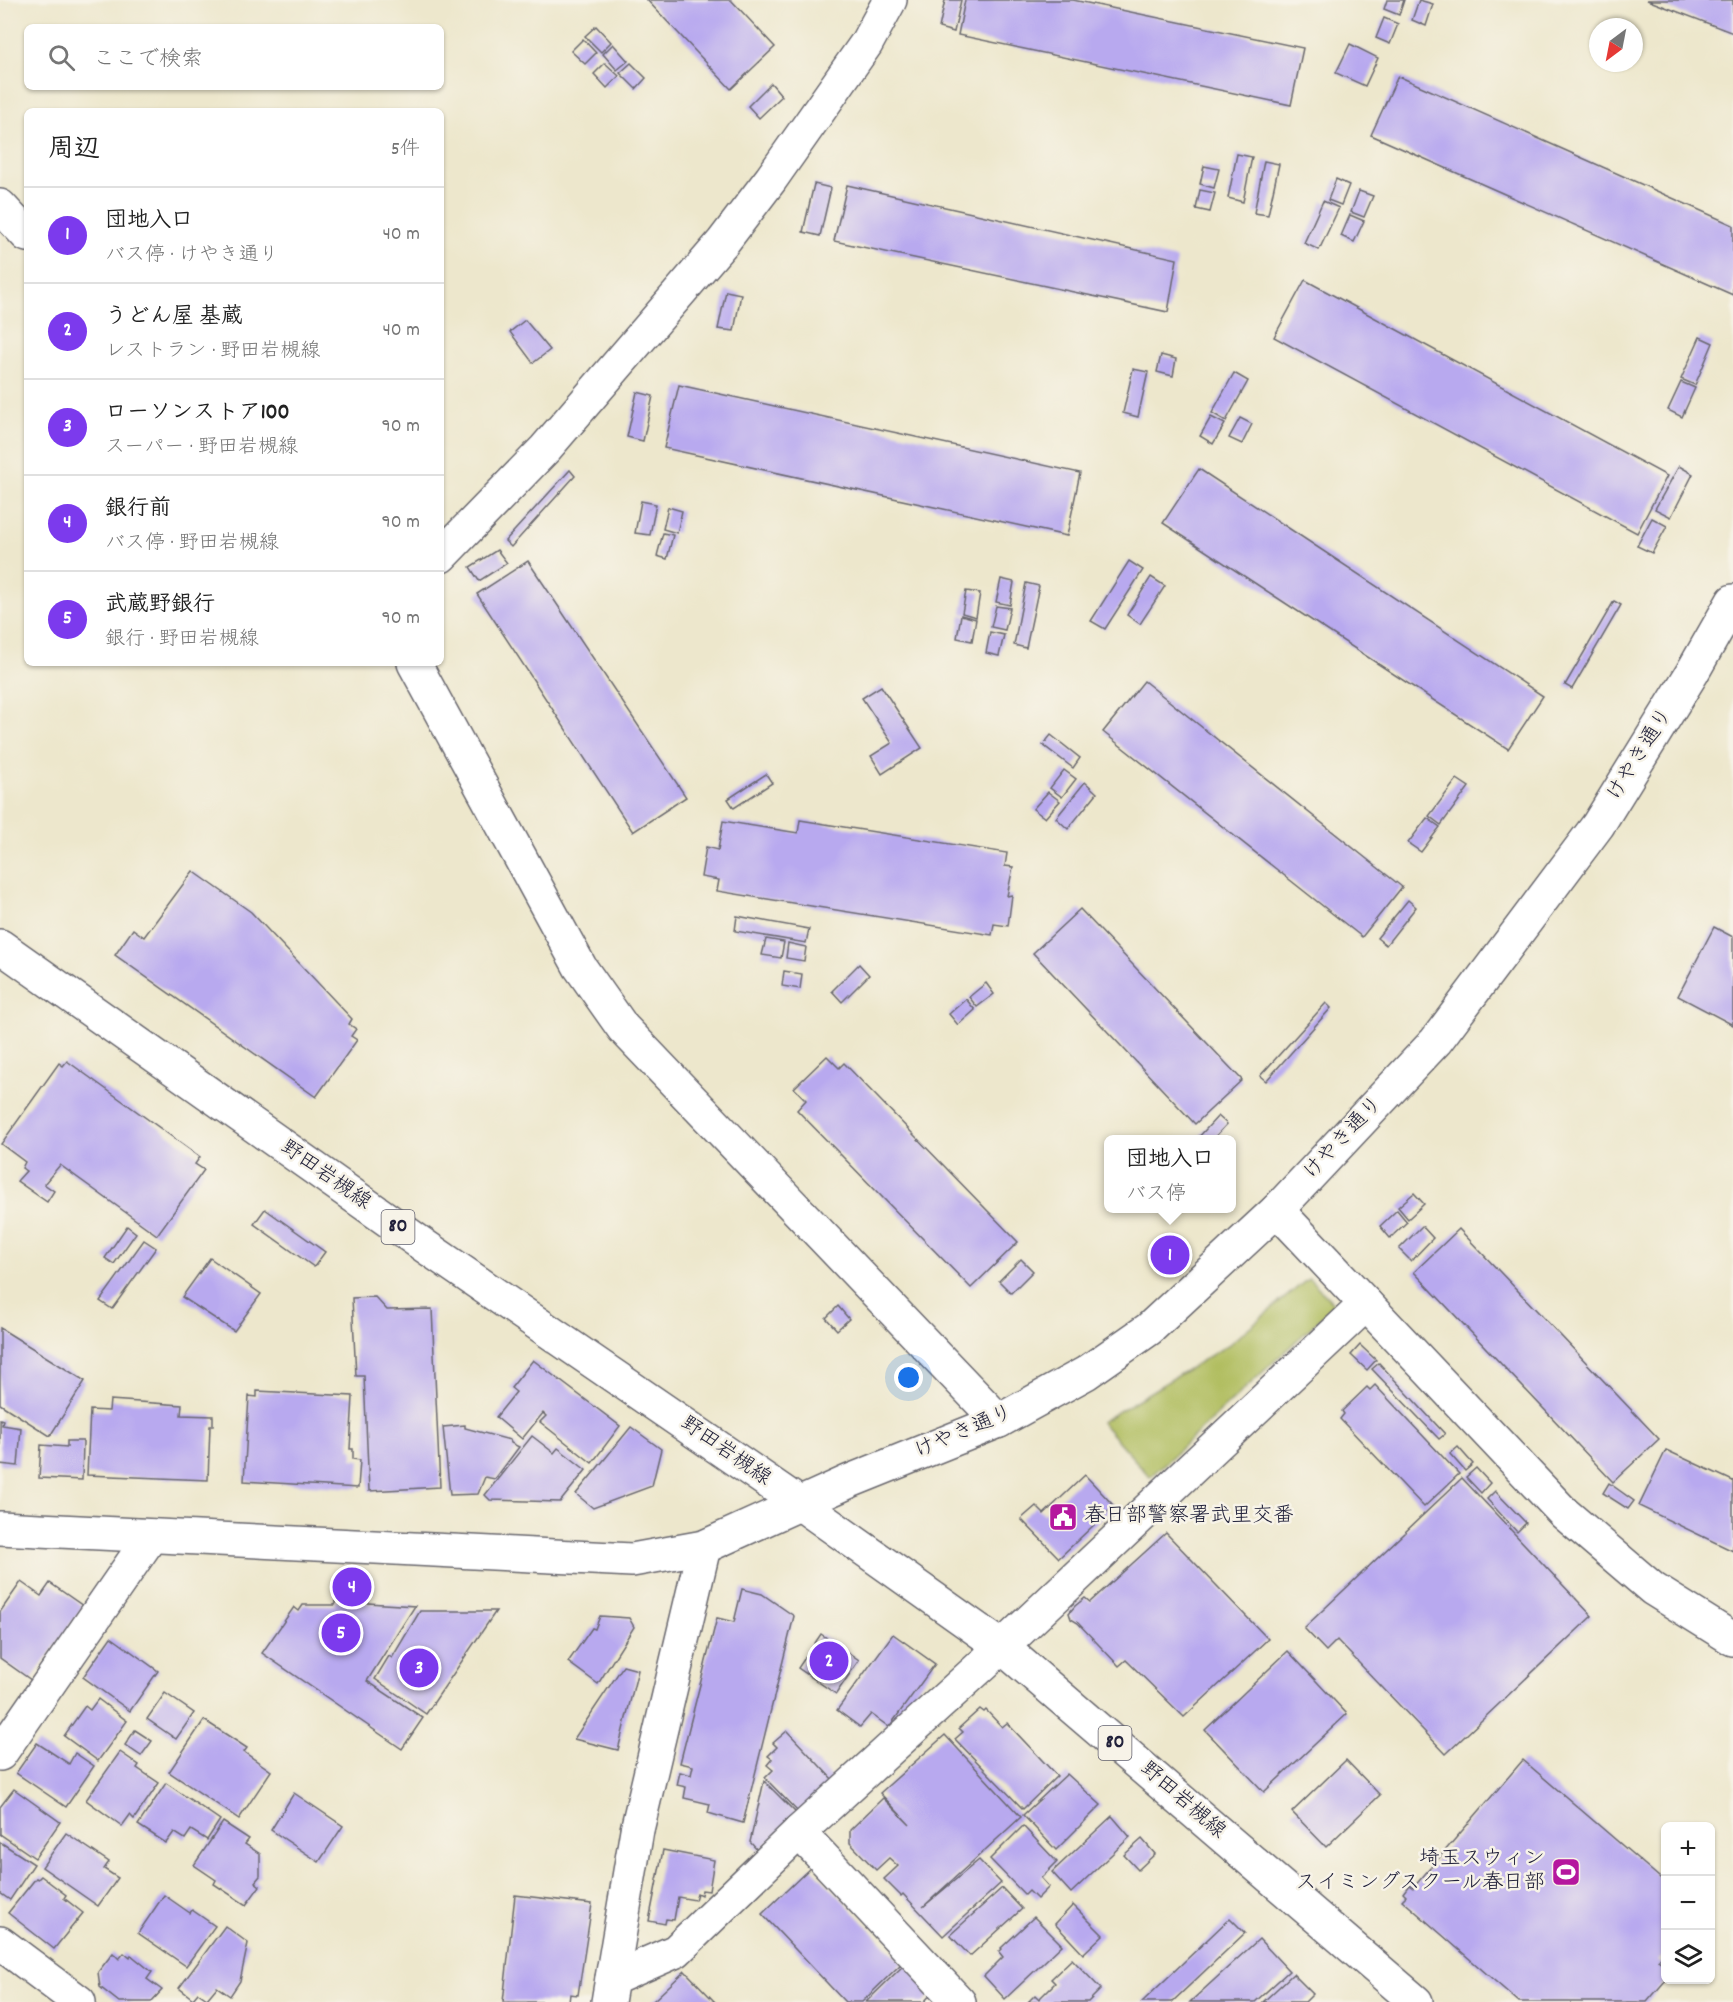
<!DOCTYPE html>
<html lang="ja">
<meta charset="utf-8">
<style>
:root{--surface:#fff;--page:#f6f6f6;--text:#222;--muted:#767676;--line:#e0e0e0;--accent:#7c3aed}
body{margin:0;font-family:Dekko,"Klee One",sans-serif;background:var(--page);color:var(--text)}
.controls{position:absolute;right:18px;bottom:18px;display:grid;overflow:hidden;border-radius:9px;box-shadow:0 2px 4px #0004}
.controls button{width:54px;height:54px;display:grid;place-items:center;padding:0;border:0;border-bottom:2px solid var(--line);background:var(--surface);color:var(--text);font:30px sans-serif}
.compass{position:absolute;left:1589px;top:18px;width:54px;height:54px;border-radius:50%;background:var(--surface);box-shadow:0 2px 4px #0004;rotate:212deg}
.you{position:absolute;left:909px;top:1378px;width:21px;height:21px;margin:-15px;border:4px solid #fff;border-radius:50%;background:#1a73e8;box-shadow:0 0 0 9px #1a73e833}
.badge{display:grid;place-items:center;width:39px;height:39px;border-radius:50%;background:var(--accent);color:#fff;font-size:20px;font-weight:700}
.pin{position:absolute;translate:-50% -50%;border:3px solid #fff;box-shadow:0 2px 6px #0006}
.popup{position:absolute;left:1104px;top:1135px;width:132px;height:78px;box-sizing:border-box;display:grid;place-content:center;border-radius:9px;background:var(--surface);filter:drop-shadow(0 2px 4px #0005);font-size:20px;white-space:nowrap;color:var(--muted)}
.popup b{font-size:22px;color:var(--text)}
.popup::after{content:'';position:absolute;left:50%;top:100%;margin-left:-12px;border:12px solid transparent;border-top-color:var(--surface)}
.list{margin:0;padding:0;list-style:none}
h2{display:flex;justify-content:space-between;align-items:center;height:78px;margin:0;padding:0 24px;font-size:26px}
h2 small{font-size:20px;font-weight:400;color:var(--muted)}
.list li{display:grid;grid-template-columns:39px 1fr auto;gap:18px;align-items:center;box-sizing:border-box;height:96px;padding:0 24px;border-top:2px solid var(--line)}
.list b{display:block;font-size:22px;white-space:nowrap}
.list p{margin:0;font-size:20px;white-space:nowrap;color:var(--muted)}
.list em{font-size:20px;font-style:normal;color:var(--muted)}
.icon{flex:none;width:33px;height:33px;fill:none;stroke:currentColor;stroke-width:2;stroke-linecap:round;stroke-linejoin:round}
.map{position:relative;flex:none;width:1733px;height:2002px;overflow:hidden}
.search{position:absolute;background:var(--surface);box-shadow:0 2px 4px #0004;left:24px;top:24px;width:420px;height:66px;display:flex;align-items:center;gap:15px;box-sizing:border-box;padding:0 21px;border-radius:9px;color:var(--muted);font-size:22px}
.panel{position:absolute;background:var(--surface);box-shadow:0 2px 4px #0004;left:24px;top:108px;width:420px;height:558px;border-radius:9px}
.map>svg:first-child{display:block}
</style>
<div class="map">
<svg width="1733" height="2002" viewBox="0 0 1733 2002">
<rect width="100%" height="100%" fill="#f7f3e8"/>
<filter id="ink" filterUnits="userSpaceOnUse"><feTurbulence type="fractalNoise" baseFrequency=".0167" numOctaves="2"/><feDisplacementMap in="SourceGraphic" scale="12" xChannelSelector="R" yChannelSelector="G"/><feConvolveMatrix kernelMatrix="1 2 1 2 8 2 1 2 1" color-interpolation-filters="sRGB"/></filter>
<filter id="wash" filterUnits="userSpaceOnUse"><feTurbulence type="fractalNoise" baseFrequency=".008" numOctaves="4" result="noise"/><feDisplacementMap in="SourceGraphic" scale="24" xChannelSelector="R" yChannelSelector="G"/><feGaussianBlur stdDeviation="1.35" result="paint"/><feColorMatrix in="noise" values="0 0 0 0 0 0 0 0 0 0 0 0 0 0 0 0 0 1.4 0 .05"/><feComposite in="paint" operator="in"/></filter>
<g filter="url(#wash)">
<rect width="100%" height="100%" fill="#ede7cc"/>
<polygon fill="#b0bd5f" stroke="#69704d" stroke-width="1.5" points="1309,1278 1335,1305 1150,1477 1101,1422 1228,1345"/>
<g id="blocks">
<g fill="#b8a9ef">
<polygon points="647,0 731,0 775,47 731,89"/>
<polygon points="945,0 961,0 954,32 939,28"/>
<polygon points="965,0 1073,0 1303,48 1291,105 958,35"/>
<polygon points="1387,0 1404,0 1399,15 1384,9"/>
<polygon points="1419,0 1433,4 1426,26 1412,20"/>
<polygon points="1647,0 1733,0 1733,33"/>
<polygon points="1384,18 1398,24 1390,44 1376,38"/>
<polygon points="596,26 611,42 601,52 585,36"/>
<polygon points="583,39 596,53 585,64 571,51"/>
<polygon points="613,44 628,61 617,70 603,54"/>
<polygon points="1350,44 1378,58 1365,86 1336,73"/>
<polygon points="605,63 619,76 607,88 594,74"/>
<polygon points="631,63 646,78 636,89 620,73"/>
<polygon points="1398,76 1733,225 1733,295 1371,135"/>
<polygon points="771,83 782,96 759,118 748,106"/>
<polygon points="1237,154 1252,157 1243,202 1228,198"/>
<polygon points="1264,161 1279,164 1268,215 1254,213"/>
<polygon points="1204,166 1219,169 1214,188 1200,184"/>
<polygon points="1336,179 1349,185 1341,205 1328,200"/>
<polygon points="814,184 831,188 820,236 803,232"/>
<polygon points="847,185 1177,259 1168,312 834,241"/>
<polygon points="1200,190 1215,193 1210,212 1196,209"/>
<polygon points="1359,191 1373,196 1364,217 1351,212"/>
<polygon points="1323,201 1339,208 1319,250 1304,243"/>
<polygon points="1350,215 1364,221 1354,242 1341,236"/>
<polygon points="1305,280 1667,476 1637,533 1274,337"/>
<polygon points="726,291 741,294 734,331 718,329"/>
<polygon points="525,320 550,350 533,363 510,332"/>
<polygon points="1700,337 1713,343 1695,385 1681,379"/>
<polygon points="1161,355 1176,359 1173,376 1157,372"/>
<polygon points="1133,369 1148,372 1138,417 1123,413"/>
<polygon points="1234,373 1248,381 1226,421 1212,413"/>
<polygon points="1681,382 1695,388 1682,417 1668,410"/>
<polygon points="679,385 1080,473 1067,536 664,448"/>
<polygon points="637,392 653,396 643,441 627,437"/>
<polygon points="1211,417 1225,424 1213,444 1200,436"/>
<polygon points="1240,418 1252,424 1242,444 1229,438"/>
<polygon points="1679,466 1693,474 1671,517 1655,509"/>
<polygon points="1199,469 1543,696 1508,749 1163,523"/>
<polygon points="570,470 575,476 511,547 505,541"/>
<polygon points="641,501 656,504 650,535 635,533"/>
<polygon points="668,507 682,511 677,533 663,529"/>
<polygon points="1652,518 1667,526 1652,553 1637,546"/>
<polygon points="663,533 673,535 667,559 657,556"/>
<polygon points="497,550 507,563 479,581 470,567"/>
<polygon points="528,561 686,797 633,832 477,594"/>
<polygon points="1129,561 1143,570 1105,629 1091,621"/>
<polygon points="1151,577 1165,586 1140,624 1127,615"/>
<polygon points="1001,579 1014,582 1010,605 996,602"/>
<polygon points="1026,583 1039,586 1026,648 1014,645"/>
<polygon points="966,591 980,593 976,617 962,613"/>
<polygon points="1614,601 1621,605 1572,689 1565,685"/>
<polygon points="996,606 1010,608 1005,630 991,627"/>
<polygon points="961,615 976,619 972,641 957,638"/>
<polygon points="990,632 1004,635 999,656 986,653"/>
<polygon points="1144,681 1402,887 1362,937 1103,732"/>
<polygon points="881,686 922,748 882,774 871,756 892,743 862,698"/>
<polygon points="1051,735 1080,758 1073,768 1043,745"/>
<polygon points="1064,770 1076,779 1062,797 1050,788"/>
<polygon points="766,774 772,783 734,808 728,799"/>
<polygon points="1457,779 1469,787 1441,825 1429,816"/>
<polygon points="1085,782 1097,793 1068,829 1056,818"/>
<polygon points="1048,792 1060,801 1045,818 1033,809"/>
<polygon points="1427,818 1440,827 1421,852 1408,843"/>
<polygon points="800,820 1007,853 1005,866 1013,867 1007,896 1012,895 1008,926 994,924 992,935 717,891 719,880 701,877 706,847 718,850 723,821 798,833"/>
<polygon points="193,871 251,912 352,1019 349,1024 356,1029 351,1036 357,1040 316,1097 115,955 133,929 144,937"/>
<polygon points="1408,900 1416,907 1386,945 1377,938"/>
<polygon points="1080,909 1242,1080 1195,1124 1033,953"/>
<polygon points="737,916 809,929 806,943 735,931"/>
<polygon points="1714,927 1733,937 1733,1025 1678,996"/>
<polygon points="766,939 784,942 781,958 762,955"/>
<polygon points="788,943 806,947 804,961 786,958"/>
<polygon points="859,964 869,975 842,1002 832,991"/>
<polygon points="784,971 802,974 800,989 782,986"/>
<polygon points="986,983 994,994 977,1007 969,997"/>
<polygon points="966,999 975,1010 958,1025 949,1014"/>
<polygon points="1326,1003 1331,1008 1266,1081 1260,1076"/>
<polygon points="827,1056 839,1068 844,1063 1018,1242 971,1288 797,1110 806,1100 794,1088"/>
<polygon points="67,1061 200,1157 195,1164 204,1170 157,1235 60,1165 44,1184 54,1191 47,1202 17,1181 26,1171 22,1168 25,1162 1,1144 59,1063 63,1066"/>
<polygon points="1218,1116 1227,1124 1212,1140 1196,1140"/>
<polygon points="1414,1193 1424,1204 1408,1219 1398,1207"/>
<polygon points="265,1209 325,1252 314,1267 254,1224"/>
<polygon points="1397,1210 1407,1222 1390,1238 1380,1226"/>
<polygon points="127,1226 136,1233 114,1264 105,1258"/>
<polygon points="1422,1226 1433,1238 1411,1261 1399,1249"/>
<polygon points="1459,1229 1659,1439 1613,1482 1414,1272"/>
<polygon points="144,1240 156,1248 112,1309 100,1301"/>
<polygon points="210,1258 261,1294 234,1331 182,1297"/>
<polygon points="1021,1259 1033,1271 1011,1293 999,1281"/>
<polygon points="375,1297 387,1310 432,1309 440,1487 369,1491 364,1376 356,1376 352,1298"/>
<polygon points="838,1306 849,1319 837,1330 826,1318"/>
<polygon points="0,1328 85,1381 50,1436 0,1404"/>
<polygon points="1360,1345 1376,1360 1367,1370 1351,1355"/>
<polygon points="533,1360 620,1426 592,1463 540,1422 546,1416 543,1413 522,1439 496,1417 516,1392 511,1388"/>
<polygon points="1379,1363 1445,1434 1439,1439 1372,1369"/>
<polygon points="1375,1385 1459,1474 1424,1507 1340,1419 1344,1414 1342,1411 1367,1387 1370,1390"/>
<polygon points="257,1391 353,1396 350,1449 353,1449 353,1459 360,1460 358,1488 244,1481 249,1396 257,1397"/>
<polygon points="110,1400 182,1405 181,1415 213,1416 213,1426 210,1426 208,1480 87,1475 90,1410 109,1411"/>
<polygon points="0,1419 3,1420 2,1425 21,1428 18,1466 0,1464"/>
<polygon points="465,1425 465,1428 510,1440 511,1443 519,1447 495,1479 485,1477 478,1494 450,1495 443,1427"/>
<polygon points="631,1427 661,1449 652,1486 593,1508 576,1494"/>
<polygon points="532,1436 554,1453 558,1448 586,1470 560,1502 490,1500 485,1495"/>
<polygon points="67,1441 83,1441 82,1480 39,1478 41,1445 67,1447"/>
<polygon points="1458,1447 1473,1464 1465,1471 1450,1454"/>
<polygon points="1666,1450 1733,1481 1733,1551 1639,1506"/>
<polygon points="1476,1468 1490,1483 1481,1493 1466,1477"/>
<polygon points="1085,1475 1114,1506 1059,1558 1021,1519 1036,1506 1044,1514"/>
<polygon points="1462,1478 1592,1616 1446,1754 1337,1640 1326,1651 1304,1628"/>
<polygon points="1609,1483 1634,1501 1628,1509 1603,1493"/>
<polygon points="1495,1491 1526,1523 1517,1532 1487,1499"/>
<polygon points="1166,1533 1268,1639 1184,1717 1126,1660 1119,1666 1078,1623 1071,1619 1069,1613 1075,1606 1085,1598 1090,1602"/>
<polygon points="21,1582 41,1596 50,1583 83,1606 31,1680 0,1658 0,1612"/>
<polygon points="742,1589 762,1594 794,1616 743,1823 708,1813 710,1804 684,1798 686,1787 677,1785 680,1772 691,1775 693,1766 680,1763 717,1618 734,1622"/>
<polygon points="335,1601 415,1606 367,1681 423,1718 402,1749 262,1653 294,1607 299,1611 303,1605 335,1605"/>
<polygon points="420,1611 496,1611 426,1714 375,1679 389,1656 392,1658"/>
<polygon points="600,1616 629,1618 634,1627 598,1684 568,1662 592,1628 595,1629"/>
<polygon points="821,1634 859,1660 836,1694 798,1668"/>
<polygon points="893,1634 935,1664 889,1727 871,1714 860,1727 837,1710"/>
<polygon points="111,1637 158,1671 130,1711 83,1677"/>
<polygon points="1288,1651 1347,1714 1264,1792 1205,1730"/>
<polygon points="623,1666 638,1670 618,1750 574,1739"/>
<polygon points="165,1693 194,1713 176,1739 147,1719"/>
<polygon points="98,1699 127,1721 98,1761 64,1736 85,1706 90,1710"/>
<polygon points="980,1709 984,1712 986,1710 1002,1727 1007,1723 1057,1776 1023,1809 955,1739 963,1732 959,1728"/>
<polygon points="204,1720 247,1748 244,1752 271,1771 239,1819 169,1772"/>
<polygon points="135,1730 152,1741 141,1756 125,1745"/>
<polygon points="787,1731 834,1781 800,1814 765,1778 773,1770 767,1765 772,1759 768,1756 777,1747 773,1743"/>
<polygon points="945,1735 1021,1817 923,1907 979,1860 1001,1883 943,1936 903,1894 901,1896 884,1879 898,1866 889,1858 876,1870 850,1843 850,1830 883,1798 910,1825 880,1793"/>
<polygon points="37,1743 69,1764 75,1753 94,1766 66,1807 16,1773"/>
<polygon points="120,1752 139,1765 137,1768 159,1783 134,1819 130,1815 122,1826 86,1800"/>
<polygon points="1346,1760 1380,1795 1326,1847 1292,1812"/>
<polygon points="1523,1760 1666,1883 1666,1952 1658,1960 1666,1966 1666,1980 1647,2002 1519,2002 1402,1900 1406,1896 1403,1893 1409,1885 1413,1888"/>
<polygon points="1067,1774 1101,1805 1056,1850 1023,1815"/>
<polygon points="764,1781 799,1816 758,1851 750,1842"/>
<polygon points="166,1783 220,1820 207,1840 191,1830 185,1839 174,1832 166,1843 138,1825"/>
<polygon points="14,1789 60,1822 35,1858 0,1834 0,1807"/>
<polygon points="294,1793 343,1826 319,1862 271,1830"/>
<polygon points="1112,1816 1130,1837 1071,1893 1052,1872"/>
<polygon points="223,1822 249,1839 245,1844 260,1854 260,1876 255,1882 260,1886 246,1905 214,1884 216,1880 194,1865"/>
<polygon points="1023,1826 1057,1862 1041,1878 1049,1887 1037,1899 1029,1891 1025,1895 990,1859"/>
<polygon points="66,1833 109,1862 104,1869 118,1878 98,1906 42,1867"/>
<polygon points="1142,1839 1155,1854 1138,1870 1124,1855"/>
<polygon points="0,1842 34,1864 10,1900 0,1893"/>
<polygon points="663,1850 714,1860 709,1891 702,1890 701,1895 697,1893 695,1900 678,1897 674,1920 666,1919 665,1924 649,1921"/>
<polygon points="811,1867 902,1963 862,2002 845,2002 762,1914"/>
<polygon points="41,1876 66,1895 64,1898 83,1913 54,1949 8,1913 36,1878 38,1879"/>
<polygon points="1002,1888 1022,1909 970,1956 950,1935"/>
<polygon points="164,1895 190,1913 192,1910 215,1926 186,1966 138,1933"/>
<polygon points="515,1895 592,1904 578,1995 570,1994 569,2002 503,2002"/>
<polygon points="1073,1905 1103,1935 1083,1954 1055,1924"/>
<polygon points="1034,1917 1062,1945 1005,1999 984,1976 1003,1957 999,1952 1002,1949 1001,1948"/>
<polygon points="1230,1918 1245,1933 1172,2002 1142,2002"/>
<polygon points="225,1926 248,1943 240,1981 230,1996 217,1987 207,1999 198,1993 193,1999 179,1988"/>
<polygon points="1259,1939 1289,1971 1255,2002 1190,2002"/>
<polygon points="113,1953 119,1959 124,1953 130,1958 131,1955 152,1972 147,1979 162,1990 151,2002 119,2002 100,1987 98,1972"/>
<polygon points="1072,1959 1101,1989 1088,2002 1028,2002 1035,1995 1039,1999 1055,1983 1051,1979"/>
<polygon points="906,1963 934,1991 924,2002 866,2002"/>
<polygon points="685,1971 715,2002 652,2002"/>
<polygon points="1293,1974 1313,1994 1305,2002 1263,2002"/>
</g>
</g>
</g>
<g filter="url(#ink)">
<use href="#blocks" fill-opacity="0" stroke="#69676e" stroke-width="1.5"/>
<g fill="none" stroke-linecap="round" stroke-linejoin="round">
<g stroke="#69676e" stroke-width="36">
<g id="minor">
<polyline points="0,206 27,235"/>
<polyline points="441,556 545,449 723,242 771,179 866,44 890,0"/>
<polyline points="414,663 580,967 623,1028 999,1421"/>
<polyline points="1277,1210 1564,1513 1653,1589 1733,1639"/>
<polyline points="0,1754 151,1536"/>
<polyline points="799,1832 959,2002"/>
<polyline points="0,1943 79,2002"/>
<polyline points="612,1979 676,1951 799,1832 1002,1647 1366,1304"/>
</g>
</g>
<g stroke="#69676e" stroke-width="36">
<g id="tertiary">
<polyline points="0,1528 632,1560 704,1547 850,1481 999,1421 1086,1373 1149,1329 1277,1210 1436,1041 1598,825 1692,673 1733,601"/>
<polyline points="608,2002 637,1830 704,1547"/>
</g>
</g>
<g stroke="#69676e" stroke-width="36">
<polyline id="primary" points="0,946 426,1247 799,1503 1002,1647 1416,2002"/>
</g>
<use href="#minor" stroke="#fff" stroke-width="33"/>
<use href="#tertiary" stroke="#fff" stroke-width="33"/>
<use href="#primary" stroke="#fff" stroke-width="33"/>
</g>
</g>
<defs>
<g id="civic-square" transform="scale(1.5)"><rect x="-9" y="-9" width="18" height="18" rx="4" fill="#b5179e" stroke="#f7f3e8"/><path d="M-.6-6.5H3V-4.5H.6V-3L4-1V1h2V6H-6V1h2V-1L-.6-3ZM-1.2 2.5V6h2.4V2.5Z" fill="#fff"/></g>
<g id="stadium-square" transform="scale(1.5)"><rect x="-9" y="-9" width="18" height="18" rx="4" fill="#b5179e" stroke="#f7f3e8"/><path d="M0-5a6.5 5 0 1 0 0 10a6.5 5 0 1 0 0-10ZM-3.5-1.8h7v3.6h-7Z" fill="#fff"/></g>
</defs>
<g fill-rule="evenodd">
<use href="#civic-square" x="1063" y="1517"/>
<use href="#stadium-square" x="1566" y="1872"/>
</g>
<g text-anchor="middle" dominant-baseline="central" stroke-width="5" stroke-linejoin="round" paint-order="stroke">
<g fill="#f7f3e8" stroke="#62616f" stroke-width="1.5">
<rect x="381.5" y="1210" width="33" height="34" rx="4.5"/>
<rect x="1098.5" y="1726" width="33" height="34" rx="4.5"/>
</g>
<g font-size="20" font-weight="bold" fill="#22223b">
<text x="398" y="1227">80</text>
<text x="1115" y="1743">80</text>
</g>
<g font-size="21" fill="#22223b" stroke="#f7f3e8">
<text transform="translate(1641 755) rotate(-58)">けやき通り</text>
<text transform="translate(1344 1139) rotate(-47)">けやき通り</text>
<text transform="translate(325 1176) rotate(35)">野田岩槻線</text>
<text transform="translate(964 1433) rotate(-23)">けやき通り</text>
<text transform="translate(725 1452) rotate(35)">野田岩槻線</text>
<text transform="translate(1182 1801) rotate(41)">野田岩槻線</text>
</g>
<g font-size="21" fill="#22223b" stroke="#f7f3e8" text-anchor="start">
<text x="1084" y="1517">春日部警察署武里交番</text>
<text x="1545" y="1860" text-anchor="end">埼玉スウィン<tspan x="1545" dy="24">スイミングスクール春日部</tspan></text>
</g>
</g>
</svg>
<div class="controls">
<button>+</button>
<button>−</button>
<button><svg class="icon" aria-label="layers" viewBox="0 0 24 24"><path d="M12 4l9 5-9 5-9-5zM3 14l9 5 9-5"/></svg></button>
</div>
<svg class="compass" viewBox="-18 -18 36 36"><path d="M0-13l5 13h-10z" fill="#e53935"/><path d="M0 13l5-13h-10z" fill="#767676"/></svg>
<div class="you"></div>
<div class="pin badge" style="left:1170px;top:1255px">1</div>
<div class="popup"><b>団地入口</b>バス停</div>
<div class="pin badge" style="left:829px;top:1661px">2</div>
<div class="pin badge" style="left:419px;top:1668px">3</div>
<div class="pin badge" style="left:352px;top:1587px">4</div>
<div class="pin badge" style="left:341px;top:1633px">5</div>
<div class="search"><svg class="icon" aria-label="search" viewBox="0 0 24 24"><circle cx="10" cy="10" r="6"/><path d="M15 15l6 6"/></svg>ここで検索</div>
<section class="panel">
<h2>周辺<small>5件</small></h2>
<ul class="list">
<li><span class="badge">1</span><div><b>団地入口</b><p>バス停 · けやき通り</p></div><em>40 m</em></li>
<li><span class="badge">2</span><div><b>うどん屋 基蔵</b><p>レストラン · 野田岩槻線</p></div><em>40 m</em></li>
<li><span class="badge">3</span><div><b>ローソンストア100</b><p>スーパー · 野田岩槻線</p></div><em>90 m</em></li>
<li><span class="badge">4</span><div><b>銀行前</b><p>バス停 · 野田岩槻線</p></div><em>90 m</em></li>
<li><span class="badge">5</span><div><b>武蔵野銀行</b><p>銀行 · 野田岩槻線</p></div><em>90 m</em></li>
</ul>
</section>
</div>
